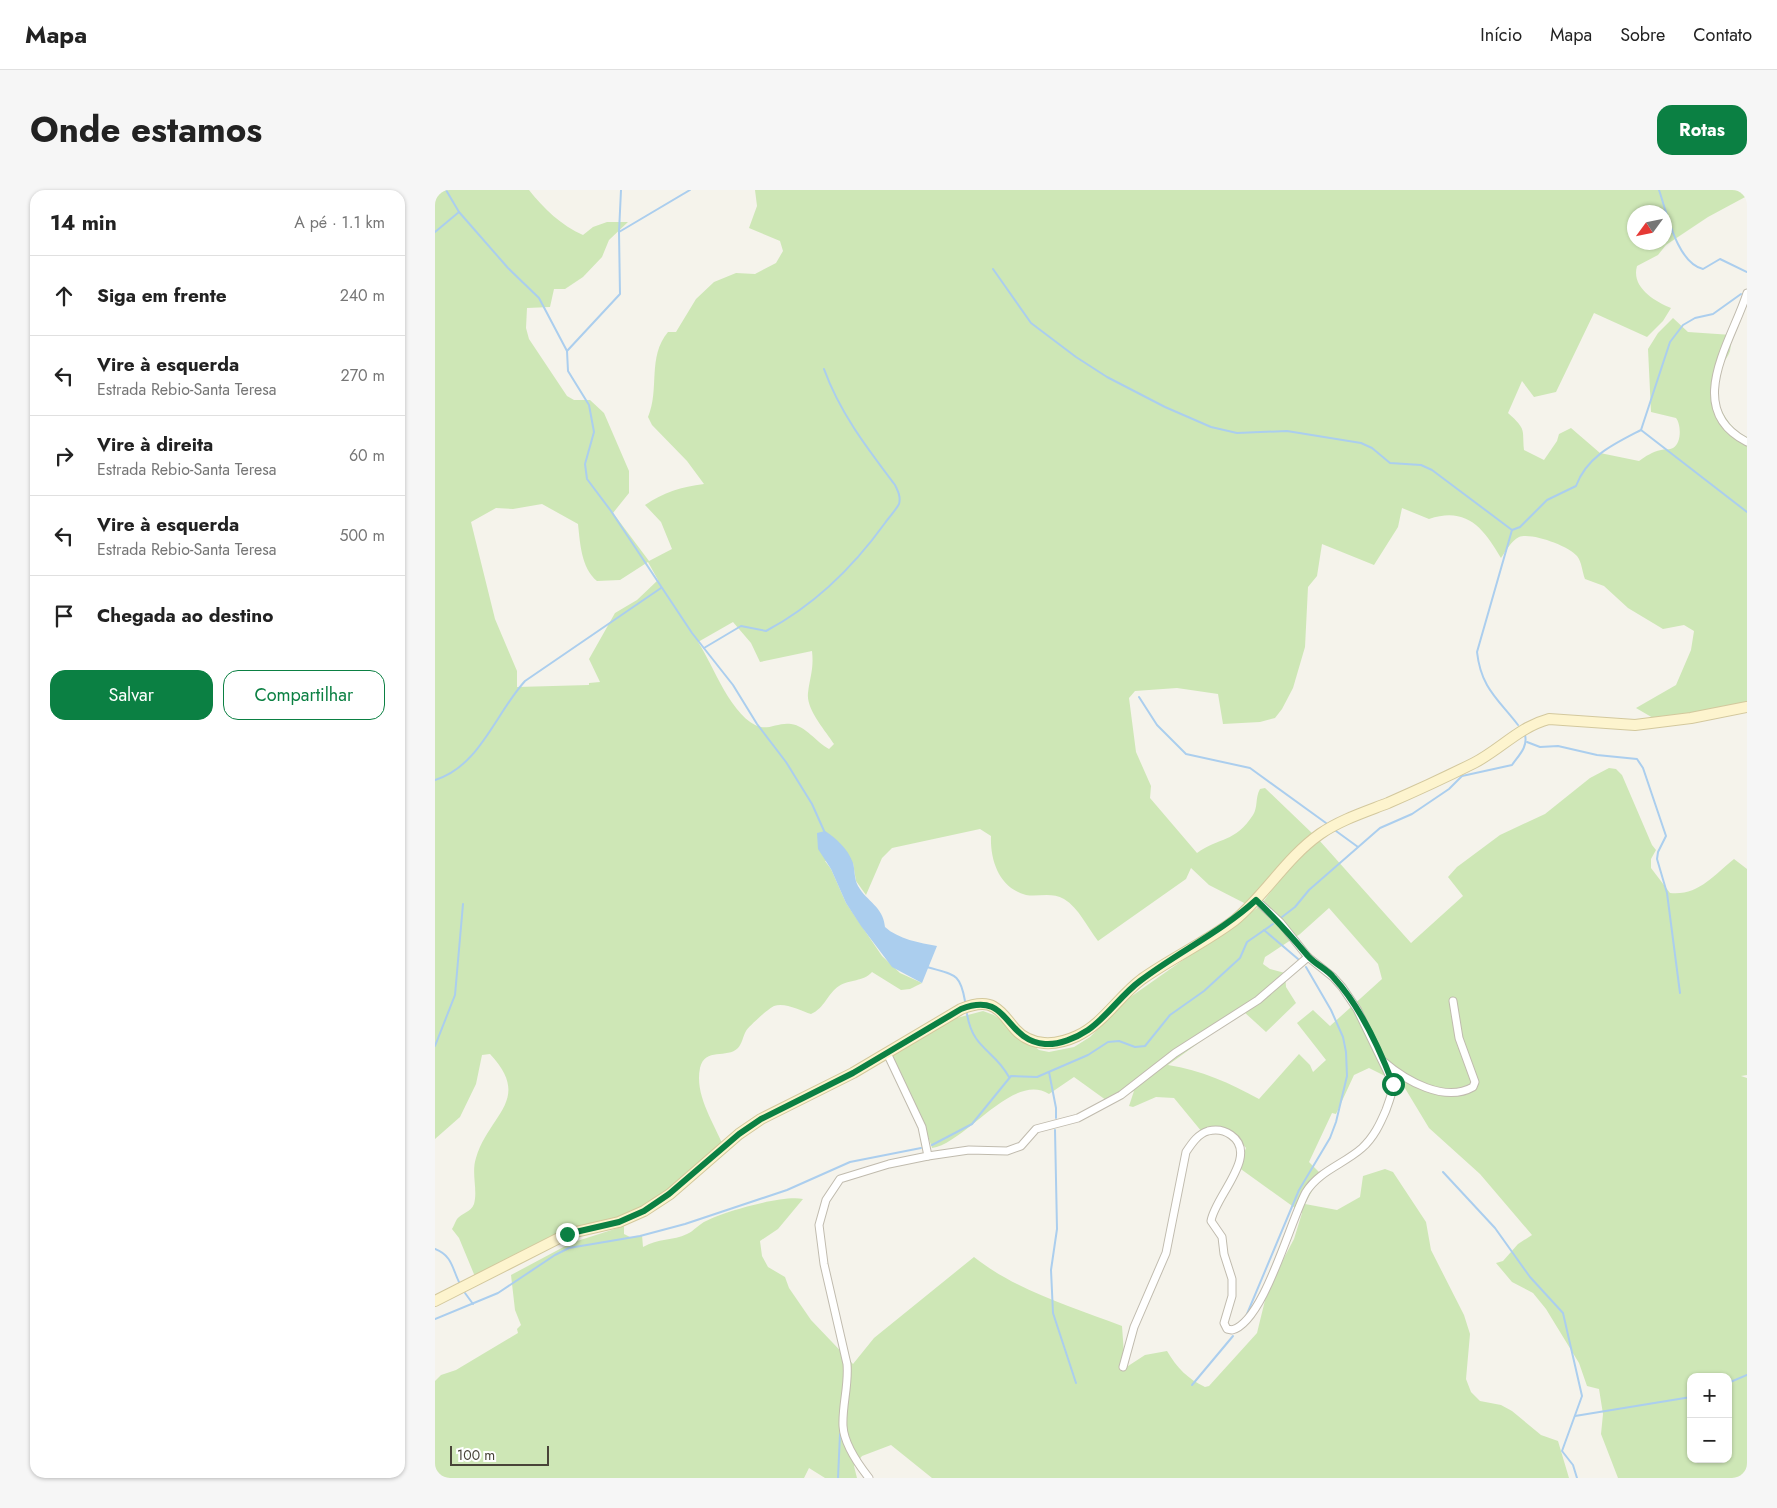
<!DOCTYPE html>
<html lang="pt">
<meta charset="utf-8">
<style>
:root{--surface:#fff;--page:#f6f6f6;--text:#222;--muted:#767676;--line:#e0e0e0;--accent:#0b8043}
body{margin:0;font-family:Jost,sans-serif;background:var(--page);color:var(--text)}
.controls{position:absolute;right:15px;bottom:15px;display:grid;overflow:hidden;border-radius:10px;box-shadow:0 1px 4px #0004}
.controls button{width:45px;height:45px;display:grid;place-items:center;padding:0;border:0;border-bottom:1px solid var(--line);background:var(--surface);color:var(--text);font:25px sans-serif}
.compass{position:absolute;left:1192px;top:15px;width:45px;height:45px;border-radius:50%;background:var(--surface);box-shadow:0 1px 4px #0004;rotate:237deg}
.scale{position:absolute;left:15px;bottom:12px;width:99px;box-sizing:border-box;padding-left:5px;border:2px solid #494439;border-top:0;font-size:14px;line-height:18px;white-space:nowrap;color:#494439;-webkit-text-stroke:4px #fff;paint-order:stroke}
.stop{position:absolute;width:15px;height:15px;margin:-11px;border:4px solid #0b8043;border-radius:50%;background:#fff}
.stop.end{background:#0b8043;border-color:#fff;box-shadow:0 1px 5px #0008}
.list{margin:0;padding:0;list-style:none}
h2{display:flex;justify-content:space-between;align-items:center;height:65px;margin:0;padding:0 20px;font-size:21px}
h2 small{font-size:16px;font-weight:400;color:var(--muted)}
.list li{display:grid;grid-template-columns:32px 1fr auto;gap:15px;align-items:center;box-sizing:border-box;height:80px;padding:0 20px;border-top:1px solid var(--line)}
.list b{display:block;font-size:19px;white-space:nowrap}
.list p{margin:0;font-size:16px;white-space:nowrap;color:var(--muted)}
.list em{font-size:16px;font-style:normal;color:var(--muted)}
.actions{display:flex;gap:10px;padding:15px 20px}
.actions a{flex:1;padding:11px 0;border:1px solid var(--accent);border-radius:15px;text-align:center;font-size:18px;color:var(--accent)}
.actions .main{background:var(--accent);color:#fff}
.icon{flex:none;width:28px;height:28px;fill:none;stroke:currentColor;stroke-width:2;stroke-linecap:round;stroke-linejoin:round}
.map{position:relative;flex:none;width:1312px;height:1288px;overflow:hidden;border-radius:15px}
header{display:flex;align-items:center;gap:30px;box-sizing:border-box;height:70px;padding:0 25px;background:var(--surface);border-bottom:1px solid var(--line)}
header strong{font-size:24px}
nav{display:flex;gap:28px;margin-inline-start:auto;font-size:18px}
.intro{display:flex;align-items:center;justify-content:space-between;box-sizing:border-box;height:120px;padding:0 30px}
h1{margin:0;font-size:35px}
.button{padding:12px 22px;border-radius:15px;background:var(--accent);color:#fff;font-size:18px;font-weight:700}
main{display:flex;gap:30px;padding:0 30px}
aside{flex:1;background:var(--surface);border-radius:15px;box-shadow:0 1px 4px #0004}
.map>svg:first-child{display:block}
</style>
<header>
<strong>Mapa</strong>
<nav><a>Início</a><a>Mapa</a><a>Sobre</a><a>Contato</a></nav>
</header>
<div class="intro"><h1>Onde estamos</h1><a class="button">Rotas</a></div>
<main>
<aside>
<h2>14 min<small>A pé · 1.1 km</small></h2>
<ul class="list">
<li><svg class="icon" aria-label="ahead" viewBox="0 0 24 24"><path d="M12 20V5M6 11l6-6 6 6"/></svg><div><b>Siga em frente</b></div><em>240 m</em></li>
<li><svg class="icon" aria-label="left" viewBox="0 0 24 24"><path d="M17 20v-9H6M10 6l-5 5 5 5"/></svg><div><b>Vire à esquerda</b><p>Estrada Rebio-Santa Teresa</p></div><em>270 m</em></li>
<li><svg class="icon" aria-label="right" viewBox="0 0 24 24"><path d="M7 20v-9h11M14 6l5 5-5 5"/></svg><div><b>Vire à direita</b><p>Estrada Rebio-Santa Teresa</p></div><em>60 m</em></li>
<li><svg class="icon" aria-label="left" viewBox="0 0 24 24"><path d="M17 20v-9H6M10 6l-5 5 5 5"/></svg><div><b>Vire à esquerda</b><p>Estrada Rebio-Santa Teresa</p></div><em>500 m</em></li>
<li><svg class="icon" aria-label="arrive" viewBox="0 0 24 24"><path d="M6 21V4h12l-3 4 3 4H6"/></svg><div><b>Chegada ao destino</b></div></li>
</ul>
<div class="actions"><a class="main">Salvar</a><a>Compartilhar</a></div>
</aside>
<div class="map">
<svg width="1312" height="1288" viewBox="0 0 1312 1288">
<rect width="100%" height="100%" fill="#f5f3eb"/>
<g fill="#cee7b6" fill-rule="evenodd">
<path d="M0 0H94C108 18 127 36 148 45L158 37 172 32H193L174 50 167 67 148 87 130 99H119L115 117 92 118 91 138 94 149 132 206 139 210H155L169 223 194 281V303L178 323 214 371 237 359 226 332 210 315C229 302 246 297 269 294L252 271 217 235 213 227C225 199 212 167 233 142H241L261 109 279 92 301 83 320 84 341 73 348 61 345 51 314 38 322 16 320 0H1312V6L1273 27 1231 55 1223 65 1202 76C1196 97 1219 111 1236 118L1228 131 1212 147 1159 123 1121 202 1099 207 1087 191 1073 223C1092 240 1087 239 1089 260L1109 270 1122 251 1124 244 1136 238 1165 263 1204 271C1211 266 1217 262 1226 260 1229 259 1235 260 1238 258 1247 253 1246 234 1241 228L1216 222 1213 159 1223 143 1238 128 1253 142 1297 145C1296 150 1296 156 1295 161 1292 170 1282 179 1281 189 1278 211 1292 238 1312 247V516L1225 532 1201 518 1241 495 1256 460 1259 441 1249 435 1228 439 1193 418 1169 396 1150 389C1147 382 1147 372 1142 366 1134 356 1096 342 1084 347 1076 351 1071 361 1066 368 1049 339 1032 316 994 329L967 318 963 337 939 375 887 354 882 386 873 397 870 457 858 498 847 519 840 528 825 532 788 534 783 504 742 498 700 501 694 508 701 562 716 596 715 608 762 663C784 647 800 653 818 625 823 617 820 608 825 599L830 598 879 645 815 716 774 695 756 678 751 689 663 751C652 737 644 718 629 709 617 702 603 707 591 705 564 698 555 670 556 646L545 639 457 658 447 668 431 705 421 691 418 673 390 671 396 679 411 713 447 766 465 783 487 793 475 799 466 800 437 782C428 792 415 789 404 796 392 804 390 818 376 824 366 821 350 812 339 816 334 818 314 836 311 841 308 846 307 854 303 858 292 869 270 857 265 878 259 906 281 936 290 960L237 1005 182 1028 131 1043 41 1089 24 1048 17 1039C19 1036 20 1032 22 1029 27 1023 36 1022 39 1014 43 1000 36 983 41 968 54 924 98 910 55 864L47 865 41 894 25 927 0 949ZM1200 22H1230V52H1200ZM107 314 143 334C145 352 146 378 162 391L185 390 213 372 223 390 202 410 180 423 154 469 165 492 154 493V495L82 497V481L60 429 36 332 61 318 78 319ZM298 432 316 453 325 472 377 461C379 479 375 486 373 503 371 520 391 541 399 554L394 559C381 552 371 536 356 534 346 532 334 539 326 537 297 530 278 474 263 452Z"/>
<path d="M1174 578 1181 579 1187 585 1217 655 1221 660 1216 669V678L1235 703C1263 706 1278 686 1299 669L1312 679V885L1306 886 1312 888V1288H1183L1166 1244 1168 1224 1164 1199 1152 1196 1144 1173 1111 1119 1098 1103 1077 1092 1061 1073 1068 1071 1083 1054 1097 1045 1045 984 994 938 968 895 934 878 919 885 901 924 897 923 874 972 886 984 870 1014 902 1020 925 1007 928 986 950 979 958 982 991 1032 996 1060 1029 1125 1035 1144 1031 1189 1036 1202 1045 1211 1066 1215 1077 1221 1106 1245 1123 1251 1134 1288H497L456 1255 427 1266 419 1276 422 1288H390L374 1278 369 1288H0V1191L6 1185 21 1180 83 1143 82 1139 86 1135 80 1120 76 1085 136 1053 189 1036V1044L197 1048 207 1045 208 1057C223 1048 238 1051 252 1044 259 1041 264 1034 271 1031 291 1021 347 1005 368 1009L343 1039 325 1051 327 1066 333 1077 350 1087 354 1098 376 1130 418 1174 439 1148 539 1067C582 1101 637 1117 687 1136L690 1178 710 1165 732 1161C742 1178 753 1189 770 1197L774 1196 822 1143 833 1098 859 1049 867 1023 803 977 811 958C797 938 790 942 767 942L739 908 721 907 698 917 694 916 699 901 675 913 639 887 614 904C578 881 531 953 497 958L486 926 456 867 514 830 548 821 559 825 604 860 614 862 639 857 655 847 694 808 825 716 849 684 884 650 976 753 1028 706 1013 687 1022 677 1065 645 1110 624 1155 588ZM894 718 943 774 947 789 895 836 878 820 862 833 891 870 878 882 875 875 864 864 824 909C795 893 766 880 733 875L808 821 831 842 861 813 851 797 850 783 835 779 828 774 830 767 865 744ZM1256 1187H1293V1269H1256Z"/>
</g>
<path fill="#abceee" d="M390 641C401 648 413 659 418 673 420 680 419 689 423 696 432 712 448 716 450 737 463 749 485 753 502 756L487 793 457 777 426 736 411 713 396 679 383 659 382 643Z"/>
<g fill="none" stroke-linecap="round" stroke-linejoin="round">
<g stroke="#abceee" stroke-width="2">
<polyline points="11,0 24,22 73,78 104,108 132,161 133,181 154,215 159,242 150,274 152,289 176,321 257,443 298,495 322,534 351,572 377,614 390,643"/>
<path d="M1224 0C1232 23 1242 73 1268 79L1285 69 1312 82"/>
<polyline points="0,42 24,22"/>
<polyline points="184,42 255,0"/>
<polyline points="558,79 596,133 641,167 672,187 730,217 776,237 802,243 852,241 926,253 937,258 955,273 986,275 997,280 1077,340"/>
<polyline points="132,161 185,104 184,42 186,0"/>
<polyline points="1206,240 1312,322"/>
<path d="M269 458 306 436 331 441C378 416 419 376 450 333 454 327 461 320 464 314 466 307 463 301 460 295 432 258 405 223 389 179"/>
<polyline points="704,507 722,535 751,564 815,578 891,633"/>
<path d="M1083 535C1063 509 1046 498 1042 462L1077 340 1085 337 1112 310 1141 296C1152 266 1179 254 1206 240L1235 152 1248 135 1260 128 1278 124 1306 104"/>
<polyline points="1092,552 1105,557 1123,556 1162,565 1202,569 1208,578 1231,646 1223,662 1222,669 1232,703 1245,803"/>
<path d="M0 590C45 576 60 524 90 491L226 398"/>
<polyline points="901,641 923,657"/>
<path d="M847 727 860 717 874 700 945 638 977 624 1014 599 1027 586 1077 575C1084 565 1093 557 1090 545"/>
<polyline points="829,740 863,769"/>
<path d="M492 777C519 785 525 782 530 811"/>
<path d="M532 824C538 860 559 859 574 887"/>
<polyline points="0,856 20,805 28,714"/>
<polyline points="614,882 621,918 621,928"/>
<polyline points="620,940 622,1039 616,1080 618,1123 641,1193"/>
<polyline points="497,955 537,934 576,886 602,887 653,865 673,852 684,851 700,857 710,856 735,825 769,801 805,768 812,752 838,734"/>
<polyline points="1008,982 1060,1038 1095,1087 1128,1123 1147,1206 1127,1261 1138,1275 1142,1288"/>
<path d="M0 1059C18 1066 17 1079 25 1094"/>
<polyline points="30,1103 38,1114"/>
<polyline points="812,1124 864,1000 895,948 901,932 912,886 911,862 908,847 896,820 871,777"/>
<polyline points="0,1129 63,1103 120,1065 134,1058 205,1046 250,1034 352,1000 415,972 486,958"/>
<polyline points="1293,1193 1312,1185"/>
<polyline points="757,1195 798,1146"/>
<polyline points="1140,1226 1256,1207"/>
<polyline points="403,1288 405,1244"/>
</g>
<g stroke="#c0bbae" stroke-width="9">
<g id="street">
<path d="M1312 103C1297 151 1247 219 1312 252"/>
<polyline points="452,863 487,937 493,966"/>
<path d="M949 872C971 891 1010 913 1038 897L1040 892 1024 848 1018 811"/>
<path d="M688 1177 699 1137 731 1063 751 962C757 953 763 944 773 941 781 939 789 940 796 945 825 965 780 1006 776 1031L787 1047 789 1064 797 1089V1106L789 1133 792 1139 797 1140C829 1132 855 1031 871 1002 884 981 909 974 927 958 939 947 945 934 951 920 955 908 960 899 955 887L922 819 907 797 898 787 873 767 845 732 821 710"/>
<path d="M434 1288C423 1274 409 1254 408 1236 407 1215 414 1195 412 1174L389 1074 384 1035 391 1010 405 989 454 974 493 966 534 960 572 961 586 956 601 939 643 928 686 905 740 863 823 810 873 767"/>
</g>
</g>
<g stroke="#d3c89d" stroke-width="12">
<path id="secondary" d="M0 1111 132 1044 184 1032 209 1021 235 1004 304 944 326 929 418 883 526 819C536 815 549 811 559 817 568 822 573 831 580 839 596 857 621 856 642 846 668 834 684 806 707 789 737 768 771 752 800 730 831 704 851 668 885 644 905 630 930 622 953 613 983 600 1011 587 1039 573 1066 559 1084 537 1114 529L1200 535 1256 528 1312 517"/>
</g>
<use href="#street" stroke="#fff" stroke-width="7"/>
<use href="#secondary" stroke="#fdf4ce" stroke-width="10"/>
</g>
<g fill="none" stroke-linecap="round" stroke-linejoin="round">
<path stroke="#0b8043" stroke-width="6" d="M132 1044 184 1032 209 1021 234 1004 304 944 326 929 418 883 526 819C575 800 568 850 610 854 624 855 641 848 653 840 672 827 686 805 705 791 743 762 786 742 821 710 840 728 856 746 873 766 881 775 892 779 899 788 924 815 945 860 958 894"/>
</g>
</svg>
<div class="controls">
<button>+</button>
<button>−</button>
</div>
<svg class="compass" viewBox="-18 -18 36 36"><path d="M0-13l5 13h-10z" fill="#e53935"/><path d="M0 13l5-13h-10z" fill="#767676"/></svg>
<div class="scale">100 m</div>
<div class="stop" style="left:958px;top:894px"></div>
<div class="stop end" style="left:132px;top:1044px"></div>
</div>
</main>
